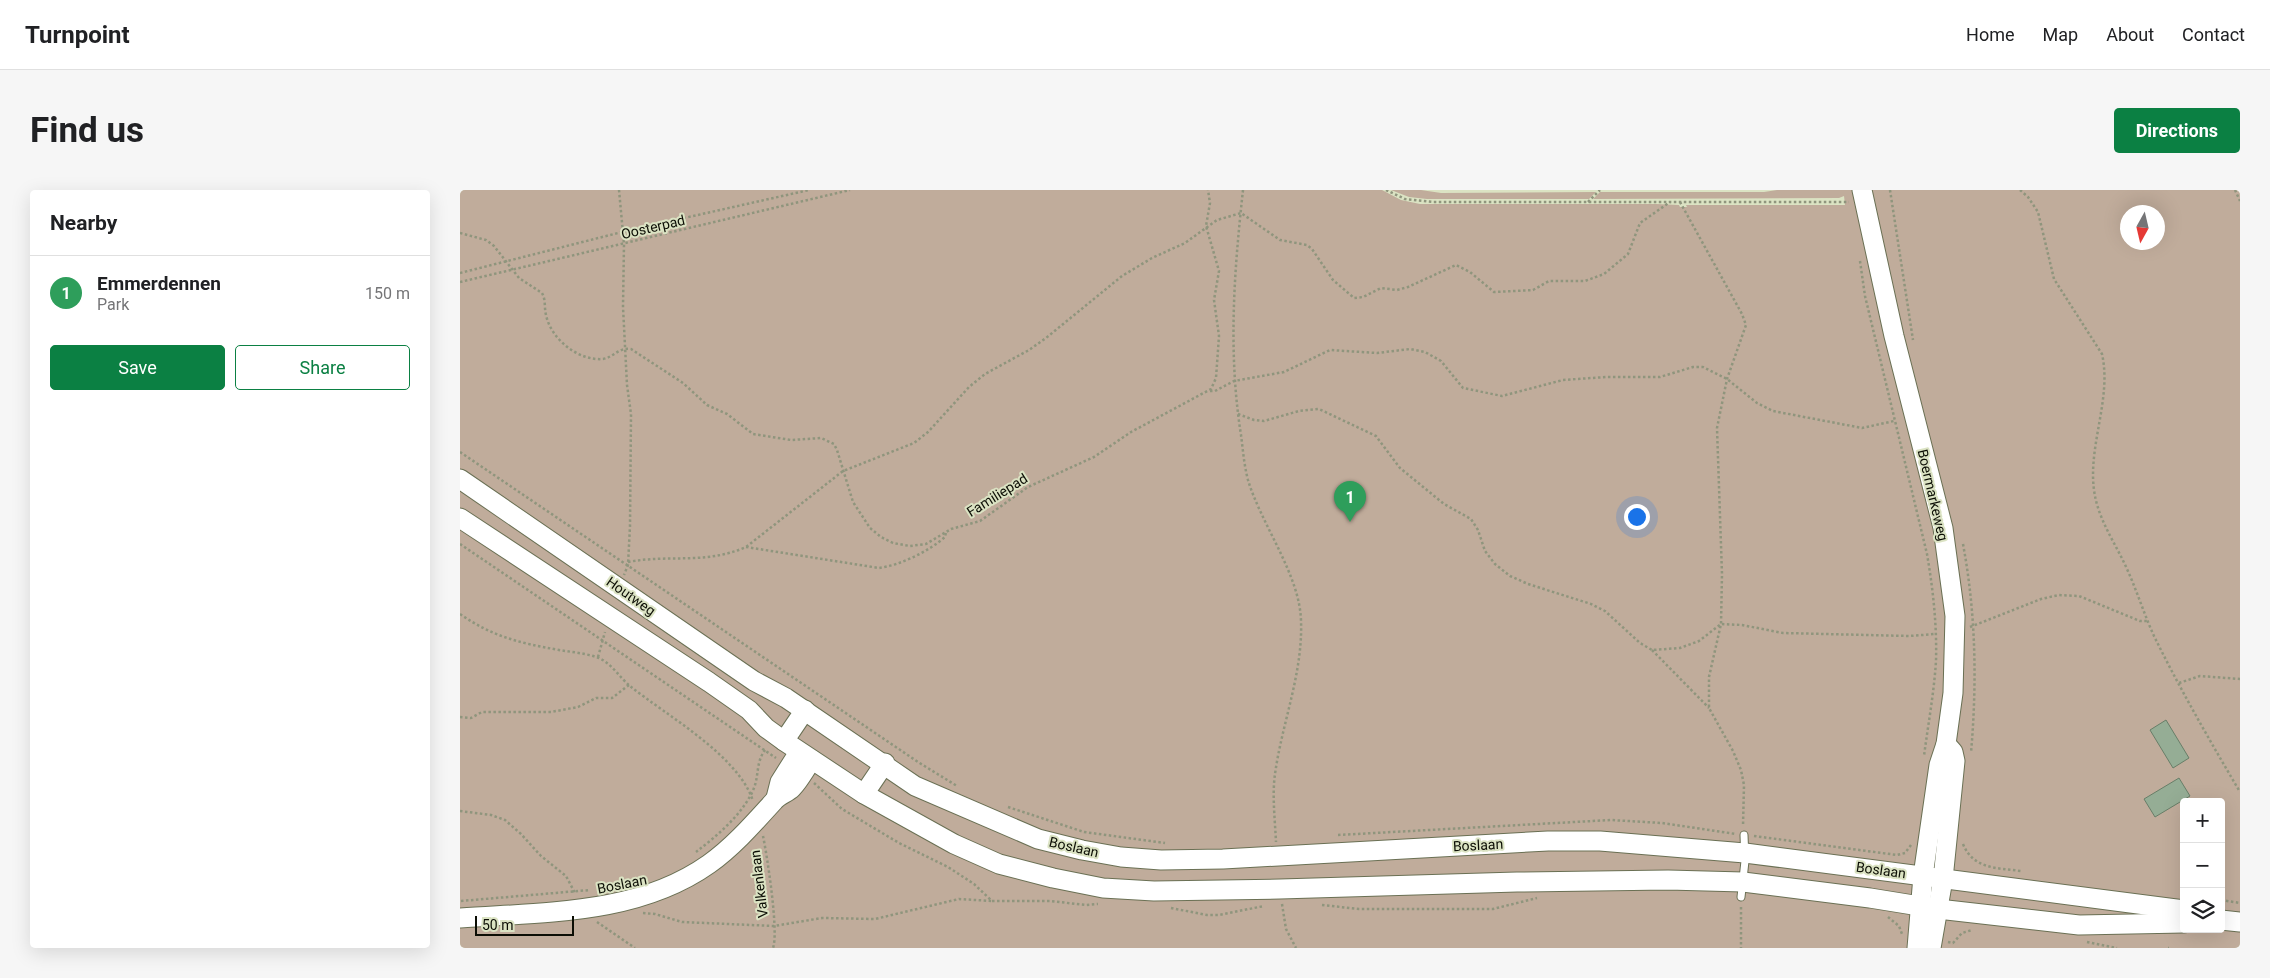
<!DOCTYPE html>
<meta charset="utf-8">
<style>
:root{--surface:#fff;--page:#f6f6f6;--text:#202124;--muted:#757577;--line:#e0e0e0;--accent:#0b8043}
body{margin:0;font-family:Roboto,sans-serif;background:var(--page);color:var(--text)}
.controls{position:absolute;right:15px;bottom:15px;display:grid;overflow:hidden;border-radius:5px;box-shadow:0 5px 20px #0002}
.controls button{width:45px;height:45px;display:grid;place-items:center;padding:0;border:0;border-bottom:1px solid var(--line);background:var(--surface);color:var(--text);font:25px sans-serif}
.compass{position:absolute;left:1660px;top:15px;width:45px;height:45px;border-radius:50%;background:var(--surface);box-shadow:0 5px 20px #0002;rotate:188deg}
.scale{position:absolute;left:15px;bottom:12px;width:99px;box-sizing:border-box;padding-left:5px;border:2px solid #0c0e05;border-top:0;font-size:14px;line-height:18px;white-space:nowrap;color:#0c0e05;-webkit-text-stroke:4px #dbe3c3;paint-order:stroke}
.you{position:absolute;left:1176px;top:326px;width:18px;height:18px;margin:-12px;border:4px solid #fff;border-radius:50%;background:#1a73e8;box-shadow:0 0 0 8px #1a73e833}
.badge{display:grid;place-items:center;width:32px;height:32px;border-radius:50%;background:var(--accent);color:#fff;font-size:16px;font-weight:700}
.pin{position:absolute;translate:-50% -41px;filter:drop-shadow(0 1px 2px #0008)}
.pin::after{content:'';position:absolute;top:26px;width:18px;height:15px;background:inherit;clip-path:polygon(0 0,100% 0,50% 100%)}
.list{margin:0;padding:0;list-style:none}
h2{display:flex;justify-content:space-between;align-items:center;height:65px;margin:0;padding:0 20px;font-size:21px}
h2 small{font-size:16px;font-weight:400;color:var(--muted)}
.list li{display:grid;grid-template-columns:32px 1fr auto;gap:15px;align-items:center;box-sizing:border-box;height:75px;padding:0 20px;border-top:1px solid var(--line)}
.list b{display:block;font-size:19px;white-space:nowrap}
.list p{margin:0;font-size:16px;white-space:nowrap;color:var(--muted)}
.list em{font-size:16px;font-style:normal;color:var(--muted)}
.actions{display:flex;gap:10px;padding:15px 20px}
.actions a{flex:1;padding:11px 0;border:1px solid var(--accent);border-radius:5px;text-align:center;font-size:18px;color:var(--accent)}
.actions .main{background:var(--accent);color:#fff}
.icon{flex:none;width:28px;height:28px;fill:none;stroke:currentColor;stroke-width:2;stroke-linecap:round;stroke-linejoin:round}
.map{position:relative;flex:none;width:1780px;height:758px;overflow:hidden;border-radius:5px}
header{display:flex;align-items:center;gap:30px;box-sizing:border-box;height:70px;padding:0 25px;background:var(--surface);border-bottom:1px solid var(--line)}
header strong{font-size:24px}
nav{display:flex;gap:28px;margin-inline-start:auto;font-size:18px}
.intro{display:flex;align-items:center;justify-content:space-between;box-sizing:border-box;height:120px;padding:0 30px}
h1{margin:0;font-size:35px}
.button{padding:12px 22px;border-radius:5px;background:var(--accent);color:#fff;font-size:18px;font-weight:700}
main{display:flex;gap:30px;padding:0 30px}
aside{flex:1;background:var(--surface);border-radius:5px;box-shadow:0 5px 20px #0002}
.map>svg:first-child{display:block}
</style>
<header>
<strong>Turnpoint</strong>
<nav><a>Home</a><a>Map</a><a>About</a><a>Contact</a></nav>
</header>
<div class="intro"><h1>Find us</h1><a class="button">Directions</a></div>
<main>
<aside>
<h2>Nearby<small></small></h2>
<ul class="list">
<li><span class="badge" style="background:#2e9e5b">1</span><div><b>Emmerdennen</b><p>Park</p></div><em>150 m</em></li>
</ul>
<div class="actions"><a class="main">Save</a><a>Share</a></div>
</aside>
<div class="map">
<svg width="1780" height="758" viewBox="0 0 1780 758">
<rect width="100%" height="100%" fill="#dbe3c3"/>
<g fill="#c0ac9b" fill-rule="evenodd">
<path d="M0 0H922L941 10 960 14H1196L1219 15 1220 17H1227L1226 15H1385L1384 6 1379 8 1133 9 1140 2H1304L1317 0H1780V758H0ZM1668 22H1698V52H1668ZM1724 612H1761V739H1724Z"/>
<polygon points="931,0 961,0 981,3 1136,2 1129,9 967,9 949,7"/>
</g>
<g fill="#95ad95" stroke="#687e68">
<polygon points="1706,530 1729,568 1713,578 1690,540"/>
<polygon points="1719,588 1730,606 1695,627 1684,609"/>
</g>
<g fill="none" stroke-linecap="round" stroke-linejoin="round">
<g stroke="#6a7054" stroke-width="9">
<polyline id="lane" points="1281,707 1285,671 1284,645"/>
</g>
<g stroke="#6a7054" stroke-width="21">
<g id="secondary">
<polyline points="1402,0 1434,146 1483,338 1495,426 1493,503 1486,554 1479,575 1463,686 1457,758"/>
<polyline points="0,289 294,491 326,508 455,596 578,649 622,660 661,667 701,670 763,669 1088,651 1140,651 1285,663 1724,720"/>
<polyline points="0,328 249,492 289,520 306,538 324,551 404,604 494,654 539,674 593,688 643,698 694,701 820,699 1057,692 1208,690 1283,692 1410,708 1478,719 1619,735 1724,733"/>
<polyline points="324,551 345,520"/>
<polyline points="404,604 425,573"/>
<polyline points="316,608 320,592 339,562"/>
<path d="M0 728C84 722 177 725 249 674 273 657 294 633 314 611 319 605 327 603 332 598 340 590 345 579 352 570"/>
<polyline points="1761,730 1780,732"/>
<polyline points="1471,758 1483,689 1495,571 1493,562 1486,554"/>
</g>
</g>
<g stroke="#8f957d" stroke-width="2.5" stroke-dasharray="2.5 2.5" stroke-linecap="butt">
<polyline points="159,0 164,54 163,117 167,195 171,224 170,336 168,375 164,385"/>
<path d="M783 0C774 82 768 163 781 245 783 260 784 275 788 290 801 334 840 385 841 431 843 483 822 533 815 584 812 605 815 630 816 652"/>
<polyline points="926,0 945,9 973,12 1389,12"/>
<polyline points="1430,0 1453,150"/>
<path d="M1560 0 1568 7 1578 22 1594 89 1642 164C1652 208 1628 255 1634 300 1638 330 1655 352 1667 379 1677 401 1684 424 1694 446 1720 499 1750 551 1780 602"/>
<polyline points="1775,0 1780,11"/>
<polyline points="1128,12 1140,0"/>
<polyline points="1220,12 1282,124 1286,135 1267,189 1257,238 1262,384 1261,434 1249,487 1249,518 1273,561 1281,580 1284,595 1283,636"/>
<path d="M0 43 26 50 34 56 59 88 82 103C86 110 84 117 86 125 91 149 118 171 143 169 154 167 159 157 171 159L223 193 247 215 267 224 293 244 331 250 361 248 374 254 377 260 393 312 410 338 421 347 433 353 450 356 466 354 491 339 520 331 568 297 634 267 671 242 751 199 756 188 759 146 754 110 759 81 746 36 750 13 748 0"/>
<path d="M1400 71 1405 106 1467 364C1473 399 1477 435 1476 471 1474 503 1468 535 1464 566"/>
<polyline points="0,83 162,42 349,0"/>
<polyline points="0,92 390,0"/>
<polyline points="750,201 755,201 774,191 824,182 870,160 917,163 950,159 965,162 981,171 1003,198 1042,206 1103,190 1146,187 1200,187 1233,177 1243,177 1267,189 1297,213 1313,221 1402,238 1434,231"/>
<polyline points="778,224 794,230 804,231 839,221 859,219 916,246 940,278 984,314 1011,329 1018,340 1025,361 1035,374 1050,386 1068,394 1131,414 1145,421 1180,453 1192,460 1220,458 1239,451 1261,434 1282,435 1323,443 1449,446 1475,444"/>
<polyline points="0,262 458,572 497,596"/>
<polyline points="0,354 316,568"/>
<path d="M1503 354C1516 424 1517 493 1511 563"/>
<path d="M286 357 419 378C441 375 469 361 485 347L486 342"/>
<path d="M168 372C210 364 245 375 286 357L383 281 454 253 468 242 509 197 525 184 569 160 586 148 662 86 692 68 725 53 757 30 781 23 820 50 847 55 852 59 873 90 894 108 903 107 921 98 937 100 948 97 996 75 1010 82 1034 102 1073 100 1089 91H1125L1144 84 1168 64 1180 33 1210 12"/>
<path d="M0 424C33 447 60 453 99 460 111 462 124 463 136 467 150 471 159 487 170 496 207 526 278 565 293 611"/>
<polyline points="1510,437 1581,409 1599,405 1619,406 1680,431 1688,431"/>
<polyline points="1192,460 1249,518"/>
<polyline points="138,467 145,442"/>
<polyline points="1719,493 1740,486 1780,489"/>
<polyline points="0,527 11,528 22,522 91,522 118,517 136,508 152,508 169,495"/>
<polyline points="354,593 382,619 439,653 488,677 514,694 532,711 590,711 626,715 638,714"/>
<polyline points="548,617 624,642 705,653"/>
<polyline points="0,621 31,625 45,630 61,644 81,666 106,686 115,703"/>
<polyline points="878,645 1151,630 1202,633 1276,644"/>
<path d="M303 646C307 665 319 742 313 758"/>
<polyline points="1294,646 1437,665 1445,663 1451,655"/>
<path d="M1503 654C1513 679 1537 678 1561 681"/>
<path d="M236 662C257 646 284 623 294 598 299 585 296 572 305 560"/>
<polyline points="1761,710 1780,713"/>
<polyline points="1,711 130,700"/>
<polyline points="822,714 826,739 836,758"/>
<polyline points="862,715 899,719 1033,719 1077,708"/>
<polyline points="1281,717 1281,758"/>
<polyline points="711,718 747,725 759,725 804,716"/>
<polyline points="183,723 195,724 222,732 314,736 362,728 415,729 499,709 532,711"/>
<polyline points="1428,727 1439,736 1442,744"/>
<polyline points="137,732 175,758"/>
<polyline points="1488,752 1493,753 1502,743 1512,740"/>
<polyline points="1627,752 1657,758"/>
<polyline points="1708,758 1709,758"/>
</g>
<use href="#lane" stroke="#fff" stroke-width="7"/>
<use href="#secondary" stroke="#fff" stroke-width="19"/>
</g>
<g text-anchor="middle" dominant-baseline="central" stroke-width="4" stroke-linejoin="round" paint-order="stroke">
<g font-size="14" fill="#0c0e05" stroke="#dbe3c3">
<text transform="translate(193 37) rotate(-13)">Oosterpad</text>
<text transform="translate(537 305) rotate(-32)">Familiepad</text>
<text transform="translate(1473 305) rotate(77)">Boermarkeweg</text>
<text transform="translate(171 406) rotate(35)">Houtweg</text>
<text transform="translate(1018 655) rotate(-3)">Boslaan</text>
<text transform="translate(614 657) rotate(13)">Boslaan</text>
<text transform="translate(1421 680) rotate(8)">Boslaan</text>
<text transform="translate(162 694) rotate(-11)">Boslaan</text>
<text transform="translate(299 694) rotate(-97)">Valkenlaan</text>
</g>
</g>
</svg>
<div class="controls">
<button>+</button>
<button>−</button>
<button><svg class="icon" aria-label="layers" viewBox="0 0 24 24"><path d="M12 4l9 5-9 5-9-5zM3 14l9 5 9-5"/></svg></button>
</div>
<svg class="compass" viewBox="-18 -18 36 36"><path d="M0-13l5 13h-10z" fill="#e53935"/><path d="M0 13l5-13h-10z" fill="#757577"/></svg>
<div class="scale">50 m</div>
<div class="you"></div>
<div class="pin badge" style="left:890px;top:332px;background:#2e9e5b">1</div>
</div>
</main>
